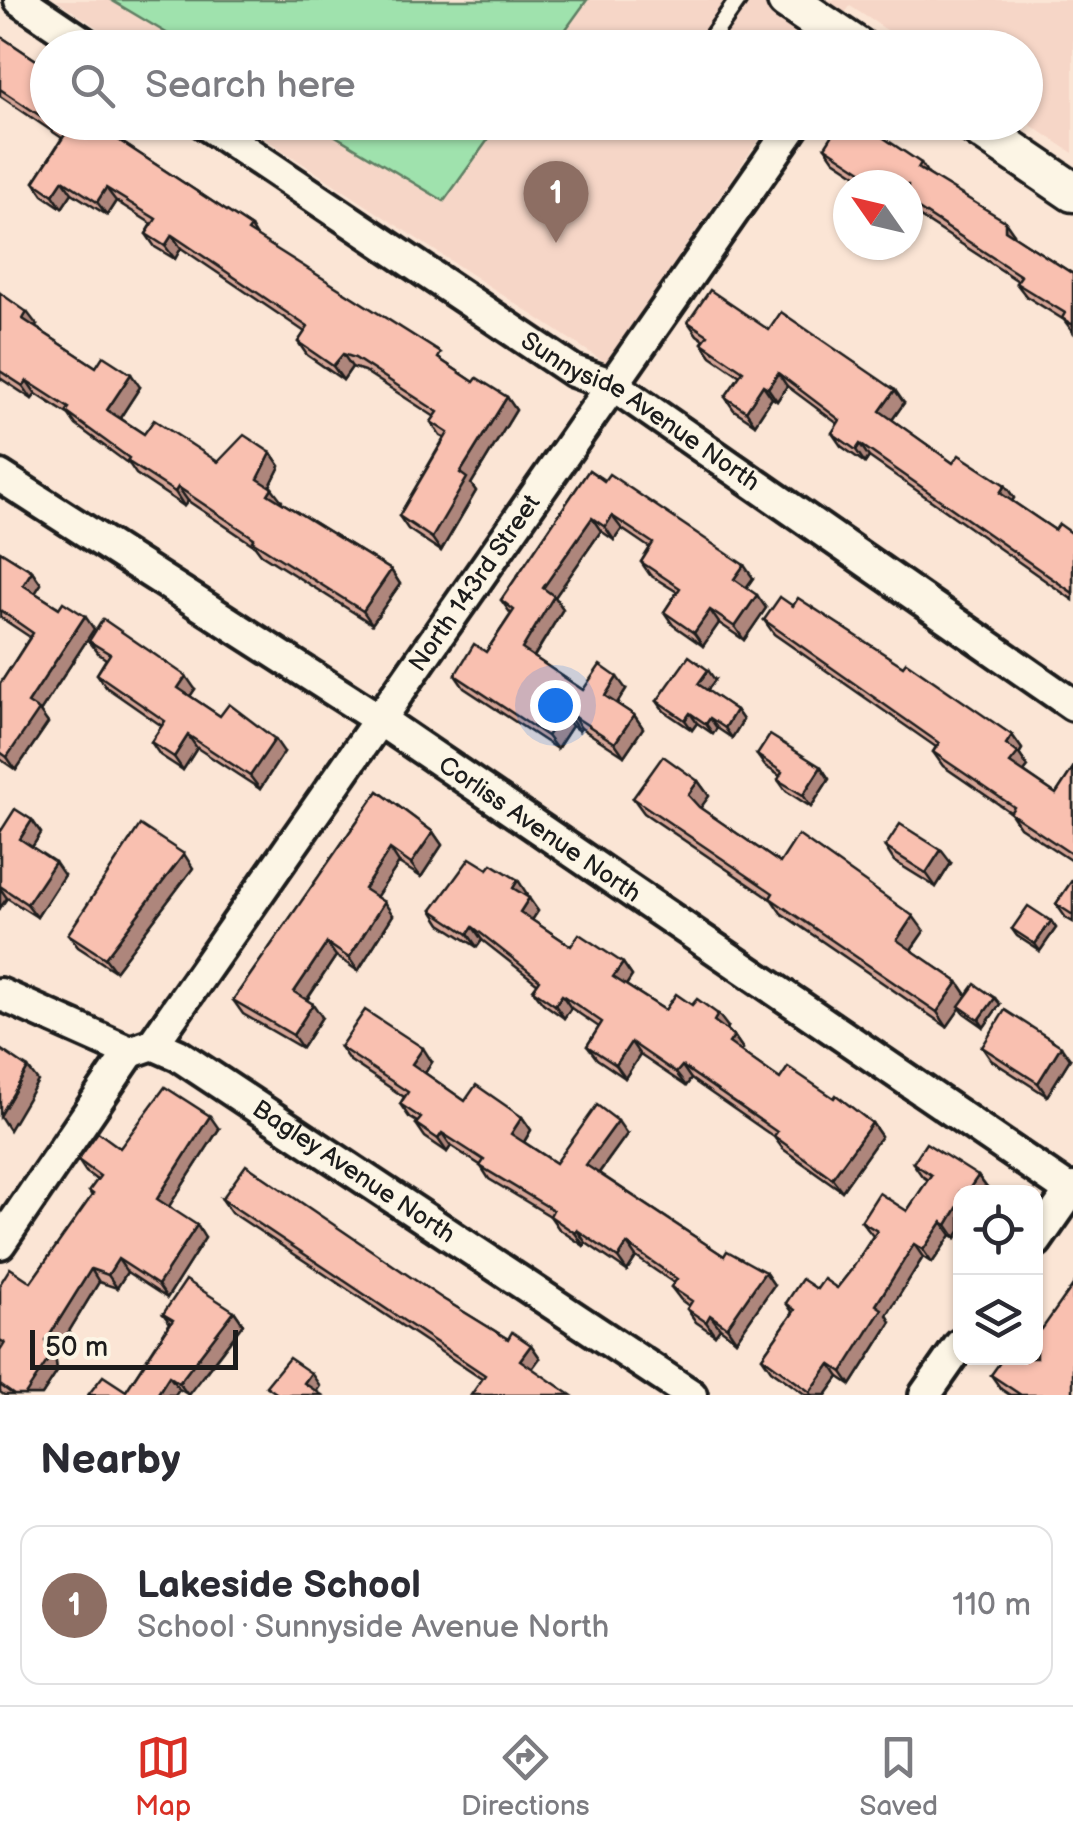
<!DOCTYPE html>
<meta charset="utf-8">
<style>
:root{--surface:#fff;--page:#f7f7f7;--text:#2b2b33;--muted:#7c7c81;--line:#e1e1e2;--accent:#d93025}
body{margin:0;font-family:"Balsamiq Sans",sans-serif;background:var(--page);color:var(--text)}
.controls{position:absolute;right:30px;bottom:30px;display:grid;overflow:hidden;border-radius:20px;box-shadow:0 2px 8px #0004}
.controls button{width:90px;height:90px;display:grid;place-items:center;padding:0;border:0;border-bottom:2px solid var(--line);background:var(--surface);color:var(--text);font:50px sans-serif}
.compass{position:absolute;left:833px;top:170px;width:90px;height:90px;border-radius:50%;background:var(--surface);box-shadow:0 2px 8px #0004;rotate:304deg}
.scale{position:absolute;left:30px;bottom:25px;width:208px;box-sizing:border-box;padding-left:10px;border:5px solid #1c1c1c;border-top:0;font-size:28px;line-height:35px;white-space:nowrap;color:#1c1c1c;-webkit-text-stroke:8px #fcf5e5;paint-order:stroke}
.you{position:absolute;left:555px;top:705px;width:35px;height:35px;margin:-25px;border:8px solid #fff;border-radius:50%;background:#1a73e8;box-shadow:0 0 0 15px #1a73e833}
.badge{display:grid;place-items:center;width:65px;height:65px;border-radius:50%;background:var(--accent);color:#fff;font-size:32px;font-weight:700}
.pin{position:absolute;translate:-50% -82px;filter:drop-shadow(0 2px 5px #0008)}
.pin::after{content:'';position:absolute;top:52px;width:35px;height:30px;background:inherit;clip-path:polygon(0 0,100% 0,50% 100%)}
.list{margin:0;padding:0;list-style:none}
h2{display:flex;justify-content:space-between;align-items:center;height:130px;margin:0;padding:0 40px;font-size:42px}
h2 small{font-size:32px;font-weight:400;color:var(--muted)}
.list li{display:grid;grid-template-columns:65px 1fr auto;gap:30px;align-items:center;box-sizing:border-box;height:160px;margin:0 20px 20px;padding:0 20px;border:2px solid var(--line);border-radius:20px}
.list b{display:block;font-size:38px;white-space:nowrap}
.list p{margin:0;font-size:32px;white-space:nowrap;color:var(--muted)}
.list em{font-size:32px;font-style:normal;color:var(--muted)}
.icon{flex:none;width:55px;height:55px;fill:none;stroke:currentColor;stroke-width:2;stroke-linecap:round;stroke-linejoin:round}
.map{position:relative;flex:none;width:1073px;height:1395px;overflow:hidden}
.search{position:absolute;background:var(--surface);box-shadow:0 2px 8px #0004;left:30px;right:30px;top:30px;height:110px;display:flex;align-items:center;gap:25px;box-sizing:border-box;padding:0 35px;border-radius:55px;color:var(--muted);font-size:38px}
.sheet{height:310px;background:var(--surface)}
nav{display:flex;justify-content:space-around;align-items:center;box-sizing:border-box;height:140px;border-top:2px solid var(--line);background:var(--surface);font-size:28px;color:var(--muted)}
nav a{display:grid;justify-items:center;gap:5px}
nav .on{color:var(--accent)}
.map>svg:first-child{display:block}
</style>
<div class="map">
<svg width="1073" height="1395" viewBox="0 0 1073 1395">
<rect width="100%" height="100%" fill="#fbe5d5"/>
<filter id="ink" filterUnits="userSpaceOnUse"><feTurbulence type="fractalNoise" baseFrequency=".01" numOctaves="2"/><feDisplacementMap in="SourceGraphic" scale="20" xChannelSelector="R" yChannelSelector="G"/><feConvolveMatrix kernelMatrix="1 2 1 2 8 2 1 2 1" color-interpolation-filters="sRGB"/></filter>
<g filter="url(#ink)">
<g fill="#f6d6c7">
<polygon points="56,0 1073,0 1073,153 1026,122 1026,48 913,47 850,6 822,47 128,48"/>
<polygon points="241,123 770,123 606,363"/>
</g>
<g fill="#9fe2ad" stroke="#5e7f64" stroke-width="2.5">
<polygon points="111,0 587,0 553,47 190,47"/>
<polygon points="314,123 500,123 444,201"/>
</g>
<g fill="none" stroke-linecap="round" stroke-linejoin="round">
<g stroke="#1c1c1c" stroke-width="22">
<polyline id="service" points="704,48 738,0"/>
</g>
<g stroke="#1c1c1c" stroke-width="38">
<g id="minor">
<polyline points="20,0 91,48"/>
<path id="s1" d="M203 122 573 371 613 385 1073 705"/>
<path id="s2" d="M0 476 380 720 1073 1193"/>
<path id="s3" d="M0 994 130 1052 153 1044 178 1055 691 1395"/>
<path id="s4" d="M153 1044 796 122"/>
<polyline points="1036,1241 1073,1188"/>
<polyline points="0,1243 130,1052"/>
<polyline points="925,1395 960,1345"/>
</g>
</g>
<g stroke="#1c1c1c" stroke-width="45">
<g id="tertiary">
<polyline points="787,0 858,48"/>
<polyline points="970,122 1073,192"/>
</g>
</g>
<use href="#service" stroke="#fcf5e5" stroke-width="15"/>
<use href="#minor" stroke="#fcf5e5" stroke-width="30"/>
<use href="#tertiary" stroke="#fcf5e5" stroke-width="38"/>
</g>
<g fill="#d6a597" stroke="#1c1c1c" stroke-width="2.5">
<polygon points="0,36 48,68 48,122 91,122 251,227 257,237 474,382 507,397 516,410 471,484 476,491 441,551 408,529 399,516 444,438 440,436 431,422 435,417 364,371 352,367 343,380 307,355 298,342 305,332 181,248 175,259 155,247 146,234 152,224 116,201 107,215 72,193 62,208 43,195 34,182 62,138 0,96"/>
<polygon points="825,147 921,163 928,174 1014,234 1014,236 1073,274 1073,332 1064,320 1026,296 1016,283 1018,281 908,209 908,185 872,185 834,160"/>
<polygon points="0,293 37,325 35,327 96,367 140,387 120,418 144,434 218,462 271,453 280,466 270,486 281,502 391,570 400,584 372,624 261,554 255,546 188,501 184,506 136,474 130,465 76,425 69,415 36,394 32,399 0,378"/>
<polygon points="688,322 769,330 904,403 892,420 953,463 1005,485 1014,498 1012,501 1055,530 1073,534 1073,600 869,457 865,463 841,446 832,433 838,424 787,386 777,401 772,398 755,424 734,410 725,397 740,376 711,356 702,343 704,340 697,335"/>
<polygon points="589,470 753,578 746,588 766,608 744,640 719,623 703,646 673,625 664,612 677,592 650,575 641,562 650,548 622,529 614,540 601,531 555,597 563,609 534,657 583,690 626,689 617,704 634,715 643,728 624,756 581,728 579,731 572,726 557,749 464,688 455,675 486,652 511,614 501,600"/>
<polygon points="0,551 32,571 41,584 35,593 94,629 40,712 48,723 16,770 0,759 0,684 30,637 0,617"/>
<polygon points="793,606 903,666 1012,735 1022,749 1019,754 1028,767 1024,772 1056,794 1073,768 1073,862 1020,827 1010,812 943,766 933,752 936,747 774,634 764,620"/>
<polygon points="89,641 195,689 190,696 220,716 284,752 260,789 197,748 183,770 160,755 151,742 162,726 106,687 97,674 106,659 99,654"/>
<polygon points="715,680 707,691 736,710 743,720 732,738 717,728 713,734 697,723 692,730 664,711 657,701"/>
<polygon points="757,755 821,767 829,779 811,807 786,791 778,780 780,776 765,766"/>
<polygon points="698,781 709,796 700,808 780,863 924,931 911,950 958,982 967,995 1000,1004 984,1027 964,1013 960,1008 947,1027 781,913 772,900 644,813 633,798"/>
<polygon points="378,791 433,832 442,845 421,877 399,863 376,897 393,915 358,971 336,956 307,1000 322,1017 302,1048 243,1014 233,1000"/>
<polygon points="32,820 41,833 32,847 64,875 37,917 7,898 0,908 0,830"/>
<polygon points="885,847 951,863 936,887 894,861"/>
<polygon points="193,868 115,971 78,947 68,934"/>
<polygon points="488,869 527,894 526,896 538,911 532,920 571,946 623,963 632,976 626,985 665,1010 728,1027 726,1030 734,1036 743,1049 741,1052 780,1079 872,1123 881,1136 842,1191 783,1149 774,1137 691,1079 686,1086 640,1055 625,1078 597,1059 587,1046 599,1027 571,1008 564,1018 543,1003 533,990 538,984 482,940 477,947 441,924 432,910"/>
<polygon points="1073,879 1073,922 1066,918 1056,904"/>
<polygon points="1051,921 1056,928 1040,951 1017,936 1012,929"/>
<polygon points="340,1047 432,1062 425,1073 465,1101 522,1117 531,1130 524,1142 556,1163 627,1134 599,1173 724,1256 765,1272 774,1285 736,1340 720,1328 715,1335 696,1322 687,1309 689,1306 681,1300 671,1287 674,1283 636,1257 627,1271 586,1243 584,1246 559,1229 550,1216 489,1179 480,1165 451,1146 447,1152 425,1137 416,1124 417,1122 409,1117 400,1104 404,1097 349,1060"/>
<polygon points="982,1047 1070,1059 1047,1096 991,1060"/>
<polygon points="219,1129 169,1206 205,1238 167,1298 127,1272 117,1288 99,1282 55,1354 57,1372 42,1395 4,1395 0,1392 0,1351 2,1348 0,1347 0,1284 31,1282 92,1196 89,1191 97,1180 86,1172 78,1160 120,1148"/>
<polygon points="913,1163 978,1176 987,1188 985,1192 960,1192 960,1231 956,1238 951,1235 932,1263 923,1257 887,1315 891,1322 851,1385 839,1377 826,1395 806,1395 771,1370 762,1357 793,1313 786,1303 817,1289 837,1288 852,1269 873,1236 861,1221 907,1211 928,1180 922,1176"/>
<polygon points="222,1199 443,1299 508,1339 531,1345 540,1358 482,1379 231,1212"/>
<polygon points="234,1311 243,1324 189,1395 179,1389 126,1391 170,1323 163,1314"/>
<polygon points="1042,1329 1073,1395 1010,1395 1001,1389 991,1375"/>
</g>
<g fill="#ae867b" stroke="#1c1c1c" stroke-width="2.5">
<polygon points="63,180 72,193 62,208 53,195"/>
<polygon points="106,188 116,201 107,215 97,202"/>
<polygon points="1005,221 1014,234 1014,243 1005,230"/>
<polygon points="172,235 181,248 175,259 165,246"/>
<polygon points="27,312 37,325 32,332 23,319"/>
<polygon points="343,354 352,367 343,380 333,366"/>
<polygon points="778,373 787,386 777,401 768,388"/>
<polygon points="131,374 140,387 116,424 107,410"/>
<polygon points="27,381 36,394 32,399 23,386"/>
<polygon points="763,385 772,398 755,424 746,411"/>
<polygon points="895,390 904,403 889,424 880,411"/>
<polygon points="507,397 516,410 471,484 476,491 441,551 432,538 460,473"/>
<polygon points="860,444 869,457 865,463 856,450"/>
<polygon points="271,453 280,466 267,492 258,479"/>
<polygon points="1005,485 1014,498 1009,506 1000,493"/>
<polygon points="178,487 188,501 184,506 175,492"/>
<polygon points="272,488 282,501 278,507 268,494"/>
<polygon points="612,516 622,529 614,540 605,527"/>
<polygon points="592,518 601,531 555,597 563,609 531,661 522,649 543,588"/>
<polygon points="744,565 753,578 743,592 734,579"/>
<polygon points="391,570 400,584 372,624 363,611"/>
<polygon points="32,571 41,584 32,598 23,585"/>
<polygon points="757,595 766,608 744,640 735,627"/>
<polygon points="710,610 719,623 703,646 694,633"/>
<polygon points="85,616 94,629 40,712 48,723 16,770 7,757 28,703"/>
<polygon points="708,670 715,680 704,694 698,684"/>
<polygon points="186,676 195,689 187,701 178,688"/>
<polygon points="617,677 626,689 614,708 605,696"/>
<polygon points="736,710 743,720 732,738 725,728"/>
<polygon points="563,713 572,726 557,749 547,736"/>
<polygon points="690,713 697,723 692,730 685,720"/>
<polygon points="572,715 581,728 579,731 570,718"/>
<polygon points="634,715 643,728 624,756 615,743"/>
<polygon points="710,718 717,728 713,734 706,724"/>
<polygon points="188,735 197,748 183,770 174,757"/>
<polygon points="1012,735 1022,749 1019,754 1028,767 1020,777 1010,763 1006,744"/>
<polygon points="275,739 284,752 260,789 250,776"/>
<polygon points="821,767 829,779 811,807 803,795"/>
<polygon points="698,781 709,796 699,810 688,795"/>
<polygon points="32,820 41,833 29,852 20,839"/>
<polygon points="433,832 442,845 421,877 411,864"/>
<polygon points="390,849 399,863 373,902 364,889"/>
<polygon points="941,850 951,863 936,887 926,873"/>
<polygon points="184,854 193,868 115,971 105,958"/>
<polygon points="55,862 64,875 37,917 27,904"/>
<polygon points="518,880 527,894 523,901 513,888"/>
<polygon points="0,888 7,898 0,908"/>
<polygon points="529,898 538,911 529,925 520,912"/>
<polygon points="384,902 393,915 358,971 349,958"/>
<polygon points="913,916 924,931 907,955 897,940"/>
<polygon points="1051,921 1056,928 1040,951 1035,944"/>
<polygon points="473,927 482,940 477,947 468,934"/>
<polygon points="327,943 336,956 303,1005 294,992"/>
<polygon points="623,963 632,976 623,990 613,977"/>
<polygon points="958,982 968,997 947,1027 937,1012"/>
<polygon points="562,995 571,1008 564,1018 555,1005"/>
<polygon points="995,998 1000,1004 984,1027 979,1020"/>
<polygon points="313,1004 322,1017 302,1048 293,1035"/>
<polygon points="718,1014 728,1027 723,1034 714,1021"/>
<polygon points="734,1036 743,1049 738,1056 729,1043"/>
<polygon points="631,1042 640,1055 625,1078 616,1065"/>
<polygon points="1061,1046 1070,1059 1047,1096 1038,1083"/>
<polygon points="423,1048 432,1062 422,1078 412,1064"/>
<polygon points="682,1066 691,1079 686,1086 676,1073"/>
<polygon points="28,1068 38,1081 9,1130 0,1116"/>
<polygon points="210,1116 219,1129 166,1211 157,1199"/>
<polygon points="522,1117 531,1130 521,1147 511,1134"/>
<polygon points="618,1121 627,1134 595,1178 586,1165"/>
<polygon points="872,1123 881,1136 842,1191 832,1178"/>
<polygon points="442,1133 451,1146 447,1152 438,1139"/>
<polygon points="978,1176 987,1188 985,1192 967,1192"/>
<polygon points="960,1203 960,1231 956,1238 947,1225"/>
<polygon points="942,1222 951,1235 932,1263 923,1250"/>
<polygon points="197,1225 205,1238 167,1298 158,1285"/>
<polygon points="577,1230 586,1243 584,1246 575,1233"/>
<polygon points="627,1244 636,1257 627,1271 618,1258"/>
<polygon points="914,1244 923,1257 887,1315 891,1322 851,1385 842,1372 876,1305"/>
<polygon points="118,1259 127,1272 117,1288 108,1275"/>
<polygon points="91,1269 99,1282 55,1354 57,1372 42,1395 25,1395 46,1341"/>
<polygon points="765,1272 774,1285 736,1340 727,1327"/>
<polygon points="234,1311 243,1324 188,1395 179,1383"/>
<polygon points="710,1315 720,1328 715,1335 706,1322"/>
<polygon points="531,1345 540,1358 529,1373 520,1360"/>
<polygon points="830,1364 839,1377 826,1395 812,1395 810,1392"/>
<polygon points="311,1373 320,1386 314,1395 304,1383"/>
<polygon points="169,1376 179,1389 175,1395 157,1395"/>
</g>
<g fill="#f9c0b0" stroke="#1c1c1c" stroke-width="2.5">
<polygon points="0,36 48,68 48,121 0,89"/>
<polygon points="50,122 91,122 251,227 248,231 441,353 438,358 474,382 477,378 507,397 460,473 467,478 432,538 399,516 448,433 431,422 438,412 355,358 343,354 333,366 298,342 308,327 172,235 165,246 146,234 156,219 106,188 97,202 63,180 53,195 34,182 66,133"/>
<polygon points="841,122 860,122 921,163 918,168 1005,221 1005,230 1073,274 1073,325 1062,318 1065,313 1016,283 1021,276 908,202 908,185 883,185 825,147"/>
<polygon points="710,290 769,330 781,312 895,390 880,411 953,463 959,455 1005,485 1000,493 1055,530 1059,524 1073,534 1073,593 860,444 856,450 832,433 840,420 778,373 768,388 763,385 746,411 725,397 743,371 702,343 708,335 688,322"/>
<polygon points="0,293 27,312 23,319 96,367 103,356 131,374 107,410 144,434 154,420 218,462 244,435 271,453 258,479 272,488 268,494 391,570 363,611 252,541 254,538 178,487 175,492 127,461 129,458 66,412 69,408 27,381 23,386 0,371"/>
<polygon points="589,470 604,481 609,474 744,565 734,579 757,595 735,627 710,610 694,633 664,612 680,588 641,562 653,543 612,516 605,527 592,518 543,588 554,596 522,649 583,690 600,665 617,677 605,696 634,715 615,743 572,715 570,718 563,713 547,736 455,675 474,644 486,652 514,610 501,600"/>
<polygon points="0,551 32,571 23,585 59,608 63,602 85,616 28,703 39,710 7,757 0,752 0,684 33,633 0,610"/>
<polygon points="780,597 793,606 798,598 903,666 906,662 1012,735 1006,744 1018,753 1010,763 1056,794 1073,768 1073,855 1010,813 1014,807 933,752 939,743 764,620"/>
<polygon points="103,619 186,676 178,688 220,716 229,704 275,739 250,776 188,735 174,757 151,742 165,721 97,674 110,654 89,641"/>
<polygon points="689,656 708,670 698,684 736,710 725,728 710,718 706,724 690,713 685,720 657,701"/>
<polygon points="770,735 821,767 803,795 778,780 782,772 757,755"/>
<polygon points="663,756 698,781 688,795 699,807 780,863 798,835 913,916 897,940 958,982 937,1012 770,898 773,893 633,798"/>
<polygon points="378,791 433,832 411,864 390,849 364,889 384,902 349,958 327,943 294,992 313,1004 293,1035 233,1000"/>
<polygon points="15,809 32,820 20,839 55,862 27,904 0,886 0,830 1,831"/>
<polygon points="900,824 941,850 926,873 885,847"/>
<polygon points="140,825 184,854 105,958 68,934"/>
<polygon points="470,858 488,869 492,864 518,880 513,888 529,898 520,912 571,946 579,934 623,963 613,977 665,1010 676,994 692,1005 697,999 718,1014 714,1021 734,1036 729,1043 780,1079 788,1067 834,1098 836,1095 872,1123 832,1178 774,1136 777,1132 682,1066 676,1073 631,1042 616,1065 587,1046 602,1022 562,995 555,1005 533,990 540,980 473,927 468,934 432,910"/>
<polygon points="1073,879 1073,915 1056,904"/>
<polygon points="1028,906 1051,921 1035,944 1012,929"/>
<polygon points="975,984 995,998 979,1020 959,1006"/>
<polygon points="365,1010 423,1048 412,1064 465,1101 476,1085 522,1117 511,1134 556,1163 597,1105 618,1121 586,1165 724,1256 727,1251 765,1272 727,1327 710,1315 706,1322 687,1309 692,1301 671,1287 677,1279 627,1244 618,1258 577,1230 575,1233 550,1216 553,1210 480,1166 484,1160 442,1133 438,1139 416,1124 421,1118 400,1104 408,1092 340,1047"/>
<polygon points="1005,1010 1061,1046 1038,1083 982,1047"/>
<polygon points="0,1049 28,1068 0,1116"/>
<polygon points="165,1087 210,1116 157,1199 197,1225 158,1285 118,1259 108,1275 91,1269 46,1341 48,1360 25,1395 14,1395 0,1385 0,1351 5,1343 0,1340 0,1284 10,1268 31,1282 93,1194 89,1191 100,1176 78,1160 98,1132 120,1148"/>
<polygon points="926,1143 978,1176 967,1192 960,1192 960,1203 947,1225 942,1222 923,1250 914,1244 876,1305 882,1309 842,1372 830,1364 810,1392 762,1357 795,1310 786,1303 802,1279 817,1289 824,1279 837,1288 852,1269 877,1231 861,1221 879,1193 907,1211 931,1175 913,1163"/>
<polygon points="246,1165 443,1299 508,1339 512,1332 531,1345 520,1360 571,1395 471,1395 485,1375 222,1199"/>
<polygon points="186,1280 234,1311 179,1383 169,1376 157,1395 88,1395 103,1376 126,1391 173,1320 163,1314"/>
<polygon points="1073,1285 1073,1395 1021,1395 991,1375 1003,1358 1036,1358 1036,1325 1042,1329"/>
<polygon points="289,1358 311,1373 304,1383 322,1395 279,1395 266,1386"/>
</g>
</g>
<g text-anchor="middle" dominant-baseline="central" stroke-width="9" stroke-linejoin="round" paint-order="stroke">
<g font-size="25" fill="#1c1c1c" stroke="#fcf5e5">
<text stroke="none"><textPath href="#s1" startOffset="525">Sunnyside Avenue North</textPath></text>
<text stroke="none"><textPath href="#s4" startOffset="562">North 143rd Street</textPath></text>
<text stroke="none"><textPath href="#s2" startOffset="645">Corliss Avenue North</textPath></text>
<text stroke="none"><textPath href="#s3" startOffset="405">Bagley Avenue North</textPath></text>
</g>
</g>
</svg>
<div class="controls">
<button><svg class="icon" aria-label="locate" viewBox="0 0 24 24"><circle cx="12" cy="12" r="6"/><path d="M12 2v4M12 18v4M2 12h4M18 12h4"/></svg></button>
<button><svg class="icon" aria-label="layers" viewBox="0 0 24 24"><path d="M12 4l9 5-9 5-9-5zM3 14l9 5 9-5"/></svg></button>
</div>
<svg class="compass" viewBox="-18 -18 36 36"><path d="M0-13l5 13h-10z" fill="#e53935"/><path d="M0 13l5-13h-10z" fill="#7c7c81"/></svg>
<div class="scale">50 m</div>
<div class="you"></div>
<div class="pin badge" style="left:556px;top:243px;background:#8d6e63">1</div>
<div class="search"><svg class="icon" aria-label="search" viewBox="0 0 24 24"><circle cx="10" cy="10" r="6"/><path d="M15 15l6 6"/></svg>Search here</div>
</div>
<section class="sheet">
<h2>Nearby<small></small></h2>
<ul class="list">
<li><span class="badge" style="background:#8d6e63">1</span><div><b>Lakeside School</b><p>School · Sunnyside Avenue North</p></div><em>110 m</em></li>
</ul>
</section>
<nav>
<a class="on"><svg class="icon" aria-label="map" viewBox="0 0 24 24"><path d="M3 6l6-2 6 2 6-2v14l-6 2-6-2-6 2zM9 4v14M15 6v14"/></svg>Map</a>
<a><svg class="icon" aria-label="directions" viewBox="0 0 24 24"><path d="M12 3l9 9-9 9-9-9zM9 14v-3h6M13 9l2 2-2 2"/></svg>Directions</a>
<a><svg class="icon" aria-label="saved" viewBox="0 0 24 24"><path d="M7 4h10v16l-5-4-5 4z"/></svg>Saved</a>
</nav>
